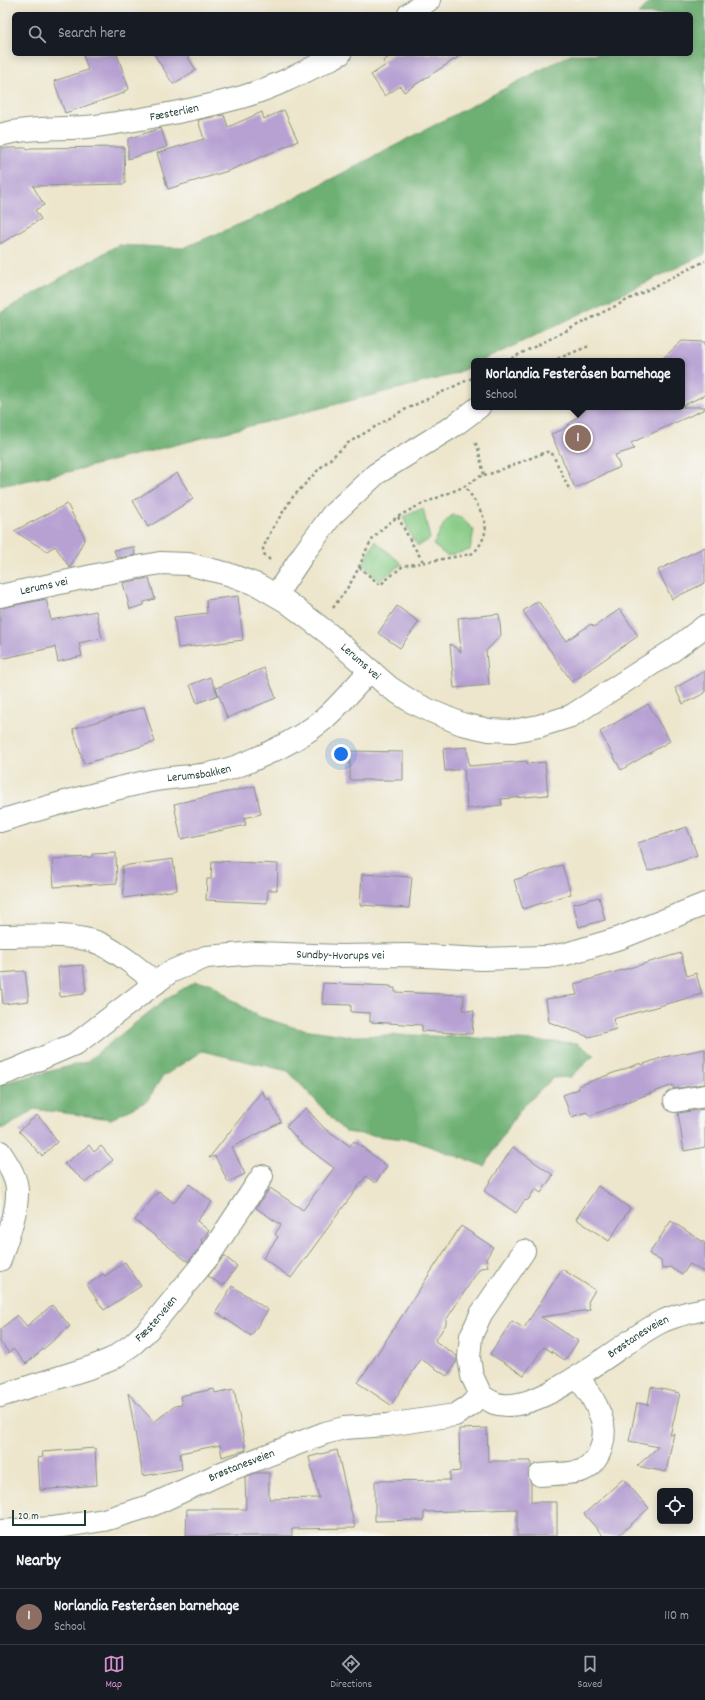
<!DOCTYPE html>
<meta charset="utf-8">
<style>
:root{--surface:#171b24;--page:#20242c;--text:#f1f3f6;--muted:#9ea1a6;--line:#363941;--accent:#d690ce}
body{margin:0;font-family:Dekko,sans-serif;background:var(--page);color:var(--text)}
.controls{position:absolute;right:12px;bottom:12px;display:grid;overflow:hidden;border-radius:6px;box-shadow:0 2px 10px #0003}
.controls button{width:36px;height:36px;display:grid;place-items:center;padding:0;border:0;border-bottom:1px solid var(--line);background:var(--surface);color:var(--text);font:20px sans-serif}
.scale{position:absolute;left:12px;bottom:10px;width:74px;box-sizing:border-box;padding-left:4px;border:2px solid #1f3d34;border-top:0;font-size:11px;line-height:14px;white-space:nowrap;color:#1f3d34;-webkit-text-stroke:3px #f6f6f2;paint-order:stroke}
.you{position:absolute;left:341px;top:754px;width:14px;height:14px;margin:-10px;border:3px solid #fff;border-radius:50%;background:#1a73e8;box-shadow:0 0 0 6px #1a73e833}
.badge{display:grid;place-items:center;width:26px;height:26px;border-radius:50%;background:var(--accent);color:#fff;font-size:13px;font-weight:700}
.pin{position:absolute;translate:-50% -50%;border:2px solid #fff;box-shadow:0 1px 4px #0006}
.popup{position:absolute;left:471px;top:358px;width:214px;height:52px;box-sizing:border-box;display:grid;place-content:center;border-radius:6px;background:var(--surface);filter:drop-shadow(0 1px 3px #0005);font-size:13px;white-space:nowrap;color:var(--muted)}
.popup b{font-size:15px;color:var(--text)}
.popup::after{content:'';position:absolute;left:50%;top:100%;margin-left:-8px;border:8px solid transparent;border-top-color:var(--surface)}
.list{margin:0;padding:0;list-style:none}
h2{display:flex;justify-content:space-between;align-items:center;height:52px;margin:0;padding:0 16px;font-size:17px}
h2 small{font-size:13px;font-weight:400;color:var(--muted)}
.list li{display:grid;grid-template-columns:26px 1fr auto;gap:12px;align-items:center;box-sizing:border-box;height:56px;padding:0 16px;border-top:1px solid var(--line)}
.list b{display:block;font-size:15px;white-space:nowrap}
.list p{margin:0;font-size:13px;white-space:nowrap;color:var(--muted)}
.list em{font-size:13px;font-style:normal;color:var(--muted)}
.icon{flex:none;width:22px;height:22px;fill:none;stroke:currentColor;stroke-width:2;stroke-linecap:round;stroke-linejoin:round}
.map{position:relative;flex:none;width:705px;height:1536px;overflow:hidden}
.search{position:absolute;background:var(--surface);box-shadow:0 2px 10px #0003;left:12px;right:12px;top:12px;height:44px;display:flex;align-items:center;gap:10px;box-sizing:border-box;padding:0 14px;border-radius:6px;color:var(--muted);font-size:15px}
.sheet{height:108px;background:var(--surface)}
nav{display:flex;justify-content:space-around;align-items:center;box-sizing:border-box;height:56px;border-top:1px solid var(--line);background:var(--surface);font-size:11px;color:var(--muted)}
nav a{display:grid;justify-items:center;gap:2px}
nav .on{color:var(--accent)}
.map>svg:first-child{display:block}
</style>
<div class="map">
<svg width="705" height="1536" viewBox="0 0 705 1536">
<rect width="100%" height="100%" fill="#f6f6f2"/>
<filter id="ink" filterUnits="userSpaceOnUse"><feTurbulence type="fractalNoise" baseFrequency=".025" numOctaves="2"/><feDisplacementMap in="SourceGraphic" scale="8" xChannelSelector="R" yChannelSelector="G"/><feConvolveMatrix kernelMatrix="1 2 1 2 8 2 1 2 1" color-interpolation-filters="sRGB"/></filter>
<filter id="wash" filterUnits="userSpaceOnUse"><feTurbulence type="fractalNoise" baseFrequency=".012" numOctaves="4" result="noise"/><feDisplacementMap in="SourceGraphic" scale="16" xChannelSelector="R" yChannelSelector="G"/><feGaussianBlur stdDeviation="0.9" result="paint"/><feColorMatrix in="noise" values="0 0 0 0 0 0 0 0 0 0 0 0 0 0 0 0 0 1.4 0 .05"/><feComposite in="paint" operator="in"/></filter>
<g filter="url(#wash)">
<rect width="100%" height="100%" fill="#ede6cc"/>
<g fill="#88cc86" stroke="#54845d">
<polygon points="423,508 430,539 418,546 412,538 403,517"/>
<path d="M453 515 459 516 474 530 470 550 447 556 433 545C439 535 443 520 453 515Z"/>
<polygon points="375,541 402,564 379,581 363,565"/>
</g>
<g fill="#6eb073" stroke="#467654">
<polygon points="652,0 705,0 705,254 482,361 474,361 474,365 452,375 64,473 0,486 0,313 118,245 183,248 264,214 571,54 691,54 691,14 638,14"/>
<polygon points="195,982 211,983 232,1000 260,1017 296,1028 351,1036 414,1035 577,1043 594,1055 571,1077 553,1078 519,1111 484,1166 412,1140 345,1132 288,1071 202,1051 162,1077 147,1101 111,1119 34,1109 9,1126 0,1129 0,1084 86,1062 167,998"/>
</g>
<g id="blocks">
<g fill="#b7a1d3">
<polygon points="83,54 117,54 129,89 124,91 124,93 65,113 54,81 88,70"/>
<polygon points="154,54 186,54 196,70 173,84"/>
<polygon points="393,54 463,54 404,92 400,86 385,96 371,75 386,65 383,61"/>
<polygon points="284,110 298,141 231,170 168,189 157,153 204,139 198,120 224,115 228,127 262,112 264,119"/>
<polygon points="161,128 167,147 128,159 128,139"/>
<polygon points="124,147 125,184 33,186 44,205 35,210 41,219 0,244 0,148 27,148 27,150 30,148"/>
<polygon points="682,341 705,342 705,395 682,406 682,361 660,361"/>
<polygon points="589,407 705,407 705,409 631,443 634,449 615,455 620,467 575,488 551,434 562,430"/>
<polygon points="177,473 193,499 148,527 133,501"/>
<polygon points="67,504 85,538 70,568 55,546 47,551 14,531"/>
<polygon points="134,547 135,555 117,558 114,550"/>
<polygon points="705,547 705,583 672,599 658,570"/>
<polygon points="149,578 155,599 144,602 144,605 130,609 123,583"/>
<polygon points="238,596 243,640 178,648 174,617 207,613 206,600"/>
<polygon points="46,599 51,620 96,611 102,638 79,643 82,656 58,662 55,647 0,659 0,608"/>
<polygon points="538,601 566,641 591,624 594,627 620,609 638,636 572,682 523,611"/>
<polygon points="397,606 419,622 400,648 378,633"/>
<polygon points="499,614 501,635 486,651 489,685 454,688 450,644 461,652 458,618"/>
<polygon points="264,668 276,698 227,718 216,688"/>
<polygon points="705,671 705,693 683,704 675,688"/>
<polygon points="210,677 218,695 197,703 190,685"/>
<polygon points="648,704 670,741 621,770 600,732"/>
<polygon points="144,707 155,742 84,764 73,729"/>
<polygon points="467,747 469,766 527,761 527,764 545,762 548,795 501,799 502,805 467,809 464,769 445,771 443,749"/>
<polygon points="350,751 403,752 403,780 350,780"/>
<polygon points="255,786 261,814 244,818 246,825 181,839 174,804"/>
<polygon points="687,827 697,855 648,871 638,843"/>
<polygon points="116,853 117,883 54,887 52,859 92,857 92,854"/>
<polygon points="173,859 177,890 124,898 122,866"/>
<polygon points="212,861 278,864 277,890 268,890 267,903 206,900 207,879 211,879"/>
<polygon points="562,865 571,894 523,909 514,880"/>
<polygon points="362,874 412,877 409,908 360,905"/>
<polygon points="599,897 605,920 579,927 573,904"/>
<polygon points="681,953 687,976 696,973 702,994 613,1019 616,1029 589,1037 549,1022 546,999 577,995 574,984"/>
<polygon points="83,965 86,991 84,991 84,994 60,997 58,967"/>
<polygon points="25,971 29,1001 3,1004 0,973"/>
<polygon points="323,983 391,986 391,988 395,988 395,992 464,995 463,1010 474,1011 472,1034 422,1031 422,1025 370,1022 370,1013 351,1012 351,1005 322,1004"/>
<polygon points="705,1049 705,1084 673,1089 673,1085 589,1116 587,1112 571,1117 563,1095 579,1089 578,1086 641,1063 641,1065 664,1057"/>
<polygon points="262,1091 267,1100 269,1098 281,1122 232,1147 245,1174 228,1182 215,1156 209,1158"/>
<polygon points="306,1108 324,1128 350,1146 354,1141 387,1166 375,1183 366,1176 291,1278 263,1258 278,1237 275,1234 281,1225 256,1208 270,1188 303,1210 334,1168 301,1143 286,1126"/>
<polygon points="705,1109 705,1147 684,1151 678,1113"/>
<polygon points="37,1115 48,1127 57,1142 42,1156 19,1131"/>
<polygon points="89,1145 94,1152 101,1146 113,1160 86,1182 64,1164"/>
<polygon points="513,1147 553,1175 541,1193 535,1189 528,1200 524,1201 516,1213 484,1191"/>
<polygon points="189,1184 212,1202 197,1221 209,1231 201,1240 203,1242 199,1249 188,1262 135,1220 159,1191 174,1203"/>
<polygon points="598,1186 630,1208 609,1241 576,1219"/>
<polygon points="671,1221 705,1243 705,1273 690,1264 682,1275 670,1267 662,1269 661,1261 649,1254"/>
<polygon points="461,1226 493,1247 486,1259 488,1267 480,1268 446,1320 446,1324 435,1341 457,1356 457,1361 447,1376 421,1359 391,1405 358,1383"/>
<polygon points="224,1256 237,1266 223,1286 208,1276"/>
<polygon points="125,1262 141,1286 104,1310 87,1285 103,1274 105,1276"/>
<polygon points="562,1269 595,1290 588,1302 590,1310 541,1317 578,1341 565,1360 544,1347 524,1375 490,1354 512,1321 524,1328"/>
<polygon points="232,1286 268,1310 251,1336 216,1312"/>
<polygon points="52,1305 70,1326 26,1364 13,1349 9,1353 0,1342 0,1330 17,1315 27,1326"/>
<polygon points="651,1387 680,1393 670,1436 674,1433 666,1472 637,1466 658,1447 629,1441 637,1403 648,1405"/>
<polygon points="214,1389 215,1393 234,1389 246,1450 222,1457 220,1445 180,1453 182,1469 143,1476 128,1393 154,1422 175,1406 182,1405 180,1396"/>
<polygon points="487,1428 488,1461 531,1461 531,1467 528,1476 531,1483 531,1502 557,1502 557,1536 517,1536 517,1509 424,1512 424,1520 375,1521 375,1481 450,1480 450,1472 460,1471 459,1429"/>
<polygon points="95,1448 97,1485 40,1490 38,1458 43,1457 42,1452"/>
<polygon points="337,1450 355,1528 292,1529 292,1536 186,1536 187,1509 246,1509 245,1477 255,1473 269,1473 269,1499 319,1498 309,1457"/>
<polygon points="623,1479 649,1508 618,1536 603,1536 584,1514"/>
</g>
</g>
</g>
<g filter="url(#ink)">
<use href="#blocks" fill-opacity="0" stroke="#869280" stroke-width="1"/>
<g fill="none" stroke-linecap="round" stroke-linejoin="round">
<g stroke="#869280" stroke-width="24">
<g id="minor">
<polyline points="409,14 429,0"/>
<path id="s1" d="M0 135C31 126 64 130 96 126 146 119 194 110 242 97 276 87 308 70 340 54"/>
<polyline points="276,595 304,553 332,515 376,474 455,425 479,407"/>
<path id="s2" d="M0 596 101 574 160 563 188 564 228 574 258 585 287 602 329 634 389 687 412 702 431 711 462 724 489 730 513 731 539 726 571 716 672 651 705 626"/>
<path id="s3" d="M0 821C49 806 99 792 150 781 169 777 188 777 207 774 241 769 298 741 324 719 341 704 355 687 370 670"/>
<path d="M0 936C28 936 75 932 101 944 121 954 138 968 156 983"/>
<path id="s4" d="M0 1075 12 1071 77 1043 170 972 206 957 256 953 341 956 407 955 481 959 547 957 566 954 620 938 705 904"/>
<polyline points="675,1101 705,1096"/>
<path d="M0 1152C7 1163 17 1177 17 1191 18 1212 6 1240 0 1260"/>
<polyline points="481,1395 472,1376 469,1358 471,1336 481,1314 524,1251"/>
<path id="s5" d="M0 1396 92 1367 112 1359 133 1344 150 1328 209 1256 262 1176"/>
<path d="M540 1475C551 1474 575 1474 583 1470 601 1462 608 1435 601 1417 596 1403 587 1388 577 1377"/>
<path id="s6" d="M0 1531 52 1528 104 1520 150 1506 224 1472 325 1433 344 1428 387 1425 455 1415 468 1407 481 1395C485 1398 490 1401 494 1403 538 1419 621 1341 661 1322 675 1315 690 1312 705 1309"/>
</g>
</g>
<g stroke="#869280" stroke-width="2.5" stroke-dasharray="3 3" stroke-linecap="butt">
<polyline points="506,361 705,261"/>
<polyline points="552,361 589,346"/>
<polyline points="484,475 493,473 546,452 550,452 553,455 570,491"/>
<polyline points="398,517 411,542 424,563"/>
<polyline points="270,560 264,554 263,548 272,529 292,498 319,469 348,443 400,412 474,377"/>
<path d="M359 567 380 585 403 566 471 554C480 549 488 532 485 522 483 513 471 495 465 486"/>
<path d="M333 608C341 596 350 586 356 573 362 562 365 550 372 540 394 511 432 501 463 487 471 483 475 478 484 475L478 448 474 440"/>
</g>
<use href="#minor" stroke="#fff" stroke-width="22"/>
</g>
</g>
<g text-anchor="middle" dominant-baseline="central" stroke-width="3" stroke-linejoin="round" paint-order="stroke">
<g font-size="12" fill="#1f3d34" stroke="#f6f6f2">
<text stroke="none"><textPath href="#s1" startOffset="176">Fæsterlien</textPath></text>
<text stroke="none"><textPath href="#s2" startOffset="45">Lerums vei</textPath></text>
<text stroke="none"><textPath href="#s2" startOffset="393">Lerums vei</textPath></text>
<text stroke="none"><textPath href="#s3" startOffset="205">Lerumsbakken</textPath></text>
<text stroke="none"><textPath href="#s4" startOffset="374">Sundby-Hvorups vei</textPath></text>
<text stroke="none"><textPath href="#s5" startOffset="178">Fæsterveien</textPath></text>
<text stroke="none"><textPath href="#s6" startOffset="685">Brøstanesveien</textPath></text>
<text stroke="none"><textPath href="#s6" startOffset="253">Brøstanesveien</textPath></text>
</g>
</g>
</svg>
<div class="controls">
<button><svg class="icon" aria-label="locate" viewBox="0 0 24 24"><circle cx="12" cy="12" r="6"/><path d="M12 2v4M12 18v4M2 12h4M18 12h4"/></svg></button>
</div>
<div class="scale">20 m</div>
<div class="you"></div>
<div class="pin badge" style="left:578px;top:438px;background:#8d6e63">1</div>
<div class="popup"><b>Norlandia Festeråsen barnehage</b>School</div>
<div class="search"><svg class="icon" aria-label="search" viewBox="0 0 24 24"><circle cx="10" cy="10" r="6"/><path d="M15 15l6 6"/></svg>Search here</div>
</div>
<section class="sheet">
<h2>Nearby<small></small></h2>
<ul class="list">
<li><span class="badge" style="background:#8d6e63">1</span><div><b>Norlandia Festeråsen barnehage</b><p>School</p></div><em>110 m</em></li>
</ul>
</section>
<nav>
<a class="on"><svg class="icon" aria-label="map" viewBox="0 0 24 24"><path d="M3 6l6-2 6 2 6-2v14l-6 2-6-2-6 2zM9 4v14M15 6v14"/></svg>Map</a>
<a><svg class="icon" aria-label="directions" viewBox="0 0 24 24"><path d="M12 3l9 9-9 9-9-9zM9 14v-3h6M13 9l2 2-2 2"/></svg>Directions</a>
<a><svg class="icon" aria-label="saved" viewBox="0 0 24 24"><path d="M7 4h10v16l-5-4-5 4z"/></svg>Saved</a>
</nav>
